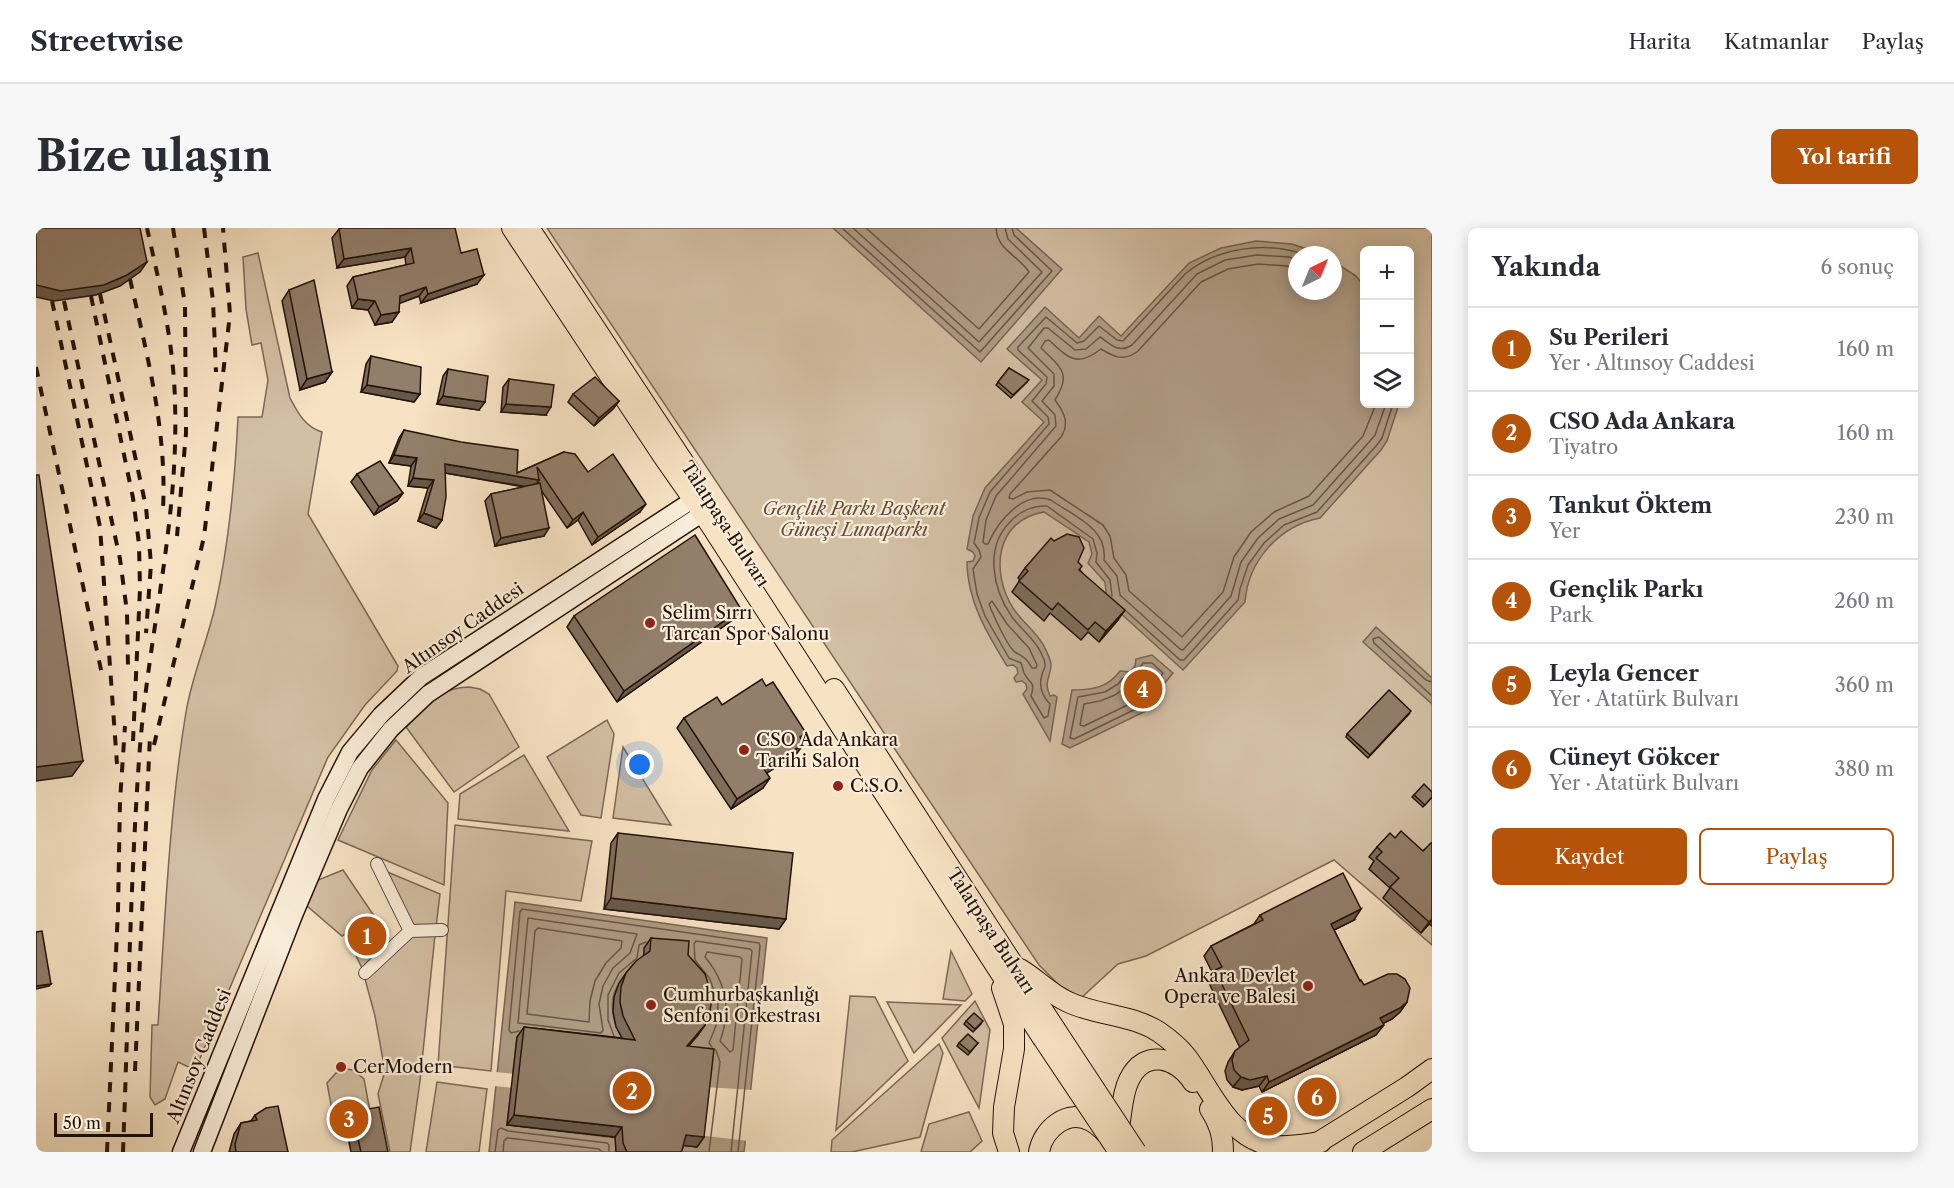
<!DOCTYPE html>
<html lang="tr">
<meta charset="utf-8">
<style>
:root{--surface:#fff;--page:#f7f7f7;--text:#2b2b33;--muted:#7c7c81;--line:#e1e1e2;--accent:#b45309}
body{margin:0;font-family:"Libre Caslon Text",serif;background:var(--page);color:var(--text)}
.controls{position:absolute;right:18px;top:18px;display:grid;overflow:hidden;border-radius:9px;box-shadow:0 3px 15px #0003}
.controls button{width:54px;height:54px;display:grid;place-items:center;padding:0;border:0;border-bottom:2px solid var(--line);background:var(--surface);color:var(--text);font:30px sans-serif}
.compass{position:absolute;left:1252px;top:18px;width:54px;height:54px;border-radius:50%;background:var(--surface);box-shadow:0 3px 15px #0003;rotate:43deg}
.scale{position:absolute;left:18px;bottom:15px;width:99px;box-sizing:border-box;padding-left:6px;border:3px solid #241108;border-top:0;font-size:16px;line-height:21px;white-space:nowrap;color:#241108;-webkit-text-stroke:4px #faedd9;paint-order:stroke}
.you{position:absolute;left:604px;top:537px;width:21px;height:21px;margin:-15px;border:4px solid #fff;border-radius:50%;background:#1a73e8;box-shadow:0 0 0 9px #1a73e833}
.badge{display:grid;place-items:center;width:39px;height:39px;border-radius:50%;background:var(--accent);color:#fff;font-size:20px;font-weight:700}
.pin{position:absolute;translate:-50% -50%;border:3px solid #fff;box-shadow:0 2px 6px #0006}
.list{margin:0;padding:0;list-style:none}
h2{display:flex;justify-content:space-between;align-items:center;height:78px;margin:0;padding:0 24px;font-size:26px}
h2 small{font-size:20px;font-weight:400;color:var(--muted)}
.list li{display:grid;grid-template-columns:39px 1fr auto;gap:18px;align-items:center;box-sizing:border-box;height:84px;padding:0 24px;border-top:2px solid var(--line)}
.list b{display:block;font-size:22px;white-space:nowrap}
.list p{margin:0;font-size:20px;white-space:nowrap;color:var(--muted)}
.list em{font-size:20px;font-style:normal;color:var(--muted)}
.actions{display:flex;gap:12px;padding:18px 24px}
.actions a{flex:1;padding:14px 0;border:2px solid var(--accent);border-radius:9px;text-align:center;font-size:21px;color:var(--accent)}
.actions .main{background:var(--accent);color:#fff}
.icon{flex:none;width:33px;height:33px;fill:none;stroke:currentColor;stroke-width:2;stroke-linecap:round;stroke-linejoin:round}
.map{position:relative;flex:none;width:1396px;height:924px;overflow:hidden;border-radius:9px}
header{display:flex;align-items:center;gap:36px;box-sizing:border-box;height:84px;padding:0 30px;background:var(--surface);border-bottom:2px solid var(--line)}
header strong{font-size:28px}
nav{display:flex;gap:33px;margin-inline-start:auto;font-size:21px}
.intro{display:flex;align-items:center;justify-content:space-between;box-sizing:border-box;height:144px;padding:0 36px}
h1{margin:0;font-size:42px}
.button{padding:15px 27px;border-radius:9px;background:var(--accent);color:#fff;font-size:21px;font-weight:700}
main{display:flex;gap:36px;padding:0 36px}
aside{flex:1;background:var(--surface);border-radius:9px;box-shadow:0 3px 15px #0003}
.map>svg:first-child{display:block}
</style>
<header>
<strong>Streetwise</strong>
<nav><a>Harita</a><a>Katmanlar</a><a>Paylaş</a></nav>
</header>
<div class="intro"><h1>Bize ulaşın</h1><a class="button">Yol tarifi</a></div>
<main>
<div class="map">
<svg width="1396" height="924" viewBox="0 0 1396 924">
<rect width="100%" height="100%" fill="#f7e3c4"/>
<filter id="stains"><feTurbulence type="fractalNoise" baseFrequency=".00333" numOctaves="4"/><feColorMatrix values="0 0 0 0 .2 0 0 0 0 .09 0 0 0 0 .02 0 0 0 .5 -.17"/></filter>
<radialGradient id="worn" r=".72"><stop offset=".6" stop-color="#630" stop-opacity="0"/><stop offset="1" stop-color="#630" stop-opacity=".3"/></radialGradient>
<g fill="#d3bfa4" stroke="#7c6856" stroke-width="1.5" fill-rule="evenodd">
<path d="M511 0H1396V717L1298 632 1110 728 1082 736 1045 770 1023 757 1003 737ZM1328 22H1374V176H1328ZM1261 27H1297V63H1261Z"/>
<path d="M222 25 254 170C262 185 269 199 286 204L272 286 362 438 361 443 329 477 292 529 159 842 142 834 129 871 119 877 114 869 116 797H122C129 692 133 587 150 484 156 448 171 414 179 379 193 316 199 253 202 189H226L232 152 225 115 216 117 210 81 207 29Z"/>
<path d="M433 459 444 461 453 466 483 519 418 564 370 499C390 477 402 460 433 459Z"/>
<polygon points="571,492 578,506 565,590 545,587 511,529"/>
<polygon points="360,512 412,575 408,657 302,612 336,542"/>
<polygon points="587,519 635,597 577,590"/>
<polygon points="488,527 533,603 422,591 424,566"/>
<polygon points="419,597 556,613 545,673 470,663 455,843 402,837"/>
<path d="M307 642 353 710 326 740 320 728C323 726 325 723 328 722 333 720 337 722 341 717 344 713 345 708 343 703 335 685 317 702 306 708L271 678 282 652Z"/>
<polygon points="349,643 404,666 400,699 377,698"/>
<polygon points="374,707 399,707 384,853 374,924 354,924 342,866 349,843 339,788 329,751"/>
<polygon points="915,723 936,766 929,773 907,771"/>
<polygon points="814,768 839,769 872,833 800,902"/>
<polygon points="939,773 954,802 943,880 906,810"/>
<polygon points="851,774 925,777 878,825"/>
<polygon points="903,816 907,825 884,909 816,924 795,924 796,912"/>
<polygon points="310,841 317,842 328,851 335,889 309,895 308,891 298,893 291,855 300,845"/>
<polygon points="401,854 451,861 443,924 390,924"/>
<polygon points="933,884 946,913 934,924 885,924 893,896"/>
</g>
<g fill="#af9c84" stroke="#776452" stroke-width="1.5">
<polygon points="797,0 980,0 1026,41 945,134"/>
<path d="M1220 13 1256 16 1288 27H1261V63H1297V33L1320 48 1328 58V176H1363L1351 213 1345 222 1284 290C1243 298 1212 333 1209 374L1147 442 1071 373 1069 354 1052 335 1056 326 1053 314 1008 284C960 292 954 343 977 380 986 394 1001 404 1009 420 1011 425 1015 431 1015 437 1015 449 1007 453 1014 468L1018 467 1021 469 1014 513 987 466 991 461 990 456 986 453 980 454 978 450 982 445 981 440 977 437 971 438C952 407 931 373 931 334L937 333 939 328 937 324 931 321 937 288 949 260 1008 194 986 174 1006 152 971 121 1009 79 1043 110 1063 88 1085 108 1153 35 1185 20Z"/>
<polygon points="1340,399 1396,450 1396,476 1327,414"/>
<path d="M1116 427 1137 445 1123 462 1120 478 1034 520 1026 516 1036 462C1055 462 1072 460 1084 443L1094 444 1099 438 1100 431Z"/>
<path d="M479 674 731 710 708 924H642V917L661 919 652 819 662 807 609 720C606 738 596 740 585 753 570 771 577 794 587 812L481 809 471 897 580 910V924H453Z"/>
<circle cx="331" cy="708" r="10"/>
</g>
<g fill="#f7e3c4">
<polygon points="459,844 479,846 478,860 458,858"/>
<polygon points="668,859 718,862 712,913 662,907"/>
</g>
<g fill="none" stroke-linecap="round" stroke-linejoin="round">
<g stroke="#6a5646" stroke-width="1.5">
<polyline points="806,0 944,124 1016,43 978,7 976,0"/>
<polyline points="817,0 943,114 1006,44 972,11 969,0"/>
<path d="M830 0 943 101 993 44C983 28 961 22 960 0"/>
<path d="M1261 32 1253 29 1221 27 1189 32 1161 46 1096 117C1082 126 1075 116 1064 109L1050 121 1039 122 1012 100H1008L992 120 1018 146V158L1006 173 1019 187 1020 198 960 268 950 292 947 314 949 316H952C962 293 987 262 1015 272 1037 288 1072 300 1068 332L1081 348 1084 367 1144 421 1147 422 1195 368 1205 334 1222 310 1243 291 1277 277 1334 213 1339 207 1350 176"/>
<path d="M1261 41 1251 38 1222 36 1192 41 1165 54 1102 123C1088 134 1078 129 1065 121 1041 140 1032 130 1013 112L1009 113 1005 120C1025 140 1036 145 1019 172 1028 184 1034 195 1025 209L974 266 973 270 977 271 991 264 1014 262 1067 297 1074 308 1078 330 1090 347 1093 363 1146 409 1187 364 1198 329 1215 304 1238 284 1273 268 1327 208 1340 176"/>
<path d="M1076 368 1074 352 1060 334 1061 325 1057 311 1011 278C997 277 983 284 974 294 948 320 957 362 976 389 984 400 996 409 1003 421 1005 425 1010 433 1009 438 1009 441 1006 444 1006 447 1002 458 1007 469 1014 476L1012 488 1008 490 995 468C1000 452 993 456 988 445 987 442 986 438 985 435L973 430 949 388 941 366 937 341 945 329 943 322 938 315 943 290 954 264 1013 196 1012 189 996 173 1010 156 1011 149 982 122V119L1010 89 1041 115 1048 113 1063 98 1081 112 1087 113 1149 46C1181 19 1231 13 1270 27"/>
<path d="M956 373 971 396 993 420 1001 437 1000 440H996C991 430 987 429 979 424 972 420 956 384 953 376Z"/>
<polyline points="1090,383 1144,432 1148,432 1202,372 1204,361 1212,337 1228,315 1248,297 1281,284 1340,218 1346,210 1357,176"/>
<polygon points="1107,435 1116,435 1127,445 1118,459 1114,474 1038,511 1034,510 1042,469 1069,464 1082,456 1087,450 1098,449"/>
<polygon points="1114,443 1116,447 1106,470 1048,498 1044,497 1048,476 1064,473 1079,467 1091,458 1101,455"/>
<polyline points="1396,454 1390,452 1343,409 1337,411 1338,415 1396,468"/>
<polygon points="492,690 601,706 594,725 577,740 567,758 563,776 567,802 565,805 482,795"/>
<polygon points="502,700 586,713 585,720 570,735 559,753 554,773 553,794 491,786 499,703"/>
<path d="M671 724 704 729 706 731 697 822 694 824 684 813C696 781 690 754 669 729Z"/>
<polyline points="483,803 475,805 473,802 484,684 486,681 723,715 724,718 702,924"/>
<polyline points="578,808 572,792 572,767 583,745 601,730 603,717 610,714"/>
<polyline points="676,819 673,815 681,795 682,776 674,751 659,732 658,716 660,713 714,721 716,723 695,924"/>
<polyline points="459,924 462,902 465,900 472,903 571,915 573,917 573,924"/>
<polyline points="467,924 468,913 471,910 563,921 566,924"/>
<polyline points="673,924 684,834 680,822"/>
</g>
<g stroke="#594637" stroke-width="14">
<g id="street">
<polyline points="341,636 374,703 406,702"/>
<polyline points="329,745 374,703"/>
</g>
</g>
<g stroke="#241108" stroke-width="19">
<g id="secondary">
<polyline points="145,924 290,571 314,524 345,487 385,449 658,271"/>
<polyline points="166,924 258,687 303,581 324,540 355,501 392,466 667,285"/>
</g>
</g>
<g stroke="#241108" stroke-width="22">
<g id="primary">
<polyline points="476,0 627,228 667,285 1006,809"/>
<polyline points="493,0 654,244"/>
<polyline points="798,461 1019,801"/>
<path d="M984 741C1001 751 1014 766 1032 774 1062 788 1095 786 1123 804 1133 811 1142 818 1150 828 1175 860 1192 913 1240 918 1255 919 1270 916 1285 914"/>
<polyline points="966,760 978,796 978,821 968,879 967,905 973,924"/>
<path d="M1174 881C1183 895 1187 907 1187 924"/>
<path d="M1083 899C1086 883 1086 866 1093 852 1108 820 1141 829 1157 854"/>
<polyline points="1275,919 1371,859 1396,841"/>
<path d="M1003 924C1007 901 1032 880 1055 893 1061 896 1066 901 1070 905"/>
<polyline points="1327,924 1396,881"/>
</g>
</g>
<use href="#street" stroke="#faedd9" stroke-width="12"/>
<use href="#secondary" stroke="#faedd9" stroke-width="16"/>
<use href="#primary" stroke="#f7e3c4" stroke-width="20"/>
<g stroke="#241108" stroke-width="4" stroke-dasharray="10 10" stroke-linecap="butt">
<polyline points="137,0 149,77 150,205 141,308"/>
<polyline points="168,0 177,73 180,144"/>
<path d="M94 51C111 127 131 202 127 281"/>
<polyline points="64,66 110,279 115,336 110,405"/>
<polyline points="55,68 97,270 103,316 104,361 97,513"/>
<polyline points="16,73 64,299 81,536"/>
<polyline points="28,73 84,331 91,384 92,441"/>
<polyline points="0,139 67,451"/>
<polyline points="118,517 168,309 194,86 187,0"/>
<polyline points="99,843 114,507"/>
<polyline points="71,924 82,682 84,573 89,498"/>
<path d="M87 924C92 794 94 662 103 532 111 412 143 295 139 175 138 116 124 58 111 0"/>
</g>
<g stroke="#241108" stroke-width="22" stroke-linecap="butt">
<g id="primary-bridge">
<polyline points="1019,801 1100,924"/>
<polyline points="1006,809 1083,924"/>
</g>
</g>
<use href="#primary-bridge" stroke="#f7e3c4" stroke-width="20"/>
</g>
<g fill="#7e6c5b" stroke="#241108" stroke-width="1.5">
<polygon points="303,1 425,25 441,56 385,75 383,68 363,75 356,94 339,97 332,82 316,80 311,58 317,49 370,37 369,29 301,40 296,10"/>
<polygon points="253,62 296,144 289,154 264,162 246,73"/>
<polygon points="335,128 384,166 378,174 325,164 330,136"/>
<polygon points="973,140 991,154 975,170 960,157"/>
<polygon points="412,141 443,182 401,176 407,148"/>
<polygon points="473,151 510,187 465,184 467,159"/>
<polygon points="537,166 583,173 577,181 558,198 532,174"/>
<polygon points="368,202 481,245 528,224 552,244 604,284 556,317 542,292 531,300 505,262 508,308 459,318 449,273 455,266 488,259 409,245 406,292 400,300 382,293 392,260 372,258 375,238 353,235 363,210"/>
<polygon points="321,246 367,265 361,273 338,287 315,254"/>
<polygon points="1018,313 1042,334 1044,342 1082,392 1063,414 1052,404 1045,412 1014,385 1008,393 976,364 984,352 982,350 989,340"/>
<polygon points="538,388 698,391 581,474 531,399"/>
<polygon points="730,458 770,505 766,512 761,525 731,545 727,560 695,581 641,500 648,490 686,477"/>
<polygon points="1374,485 1332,530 1310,509 1311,506"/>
<polygon points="1378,567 1396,569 1387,579 1376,569"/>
<polygon points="582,605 750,691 743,701 568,681 575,615"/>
<polygon points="1359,610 1387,623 1396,615 1396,698 1393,696 1385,705 1347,670 1354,660 1333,641 1338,633 1333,629 1341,619"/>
<polygon points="1224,687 1318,692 1298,702 1324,753 1328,757 1371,774 1364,784 1356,791 1347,795 1340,807 1226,864 1223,858 1206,862 1197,859 1191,852 1189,843 1192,834 1199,823 1204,820 1172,753 1177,746 1168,728 1175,718 1218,696"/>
<polygon points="615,710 652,727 669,797 652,818 668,909 661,919 648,917 645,924 580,924 579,909 471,897 481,809 488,799 586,810 580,799 577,784 578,769 583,755 590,745 608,728 608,720"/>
<polygon points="930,793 945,796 937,804 928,796"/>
<polygon points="923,815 942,815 932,827 921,818"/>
<polygon points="316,884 352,924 315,924 309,895"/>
<polygon points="219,887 252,924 193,924 198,906 205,895 215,893"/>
</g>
<g fill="#66584a" stroke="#241108" stroke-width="1.5">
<polygon points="375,20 369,29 301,40 308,31"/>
<polygon points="111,34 104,44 84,58 60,67 18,73 0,69 0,57"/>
<polygon points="448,47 441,56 385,75 392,66"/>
<polygon points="390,59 383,68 357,78 364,68"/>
<polygon points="322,71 339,73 332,82 316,80"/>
<polygon points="363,84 356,94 339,97 345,87"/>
<polygon points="296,144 289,154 264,162 271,151"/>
<polygon points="331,157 384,166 378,174 325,164"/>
<polygon points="407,168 449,174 443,182 401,176"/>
<polygon points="583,173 577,181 558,198 563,190"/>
<polygon points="470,176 515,179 510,187 465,184"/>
<polygon points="358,227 381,230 375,238 353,235"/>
<polygon points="409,236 503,252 498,260 403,244"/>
<polygon points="377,250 398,252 392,260 372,258"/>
<polygon points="367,265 361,273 338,287 343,279"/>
<polygon points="610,276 604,284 556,317 562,309"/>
<polygon points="547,284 542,292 531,300 537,292"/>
<polygon points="388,285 406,292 400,300 382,293"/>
<polygon points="513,300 508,308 459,318 465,310"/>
<polygon points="705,381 698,391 581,474 588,463"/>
<polygon points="1089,382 1082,392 1063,414 1070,403"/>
<polygon points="768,516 761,525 722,551 728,541"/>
<polygon points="47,533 36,548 0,553 0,539"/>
<polygon points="734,550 727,560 695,581 701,571"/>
<polygon points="575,670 750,691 743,701 568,681"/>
<polygon points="1325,681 1318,692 1288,707 1295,696"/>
<polygon points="1396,691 1393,696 1385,705 1393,694"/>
<polygon points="15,756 13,758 0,761 0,758"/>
<polygon points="1371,774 1364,784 1356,791 1337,801 1344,790"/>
<polygon points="669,797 662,807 644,828 651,818"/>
<polygon points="1348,797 1340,807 1226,864 1233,854"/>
<polygon points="1231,848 1223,858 1206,862 1197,859 1205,849"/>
<polygon points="478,887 586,899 579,909 471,897"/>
<polygon points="650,907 668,909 661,919 643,917"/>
</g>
<g fill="#927e6a" stroke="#241108" stroke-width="1.5">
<polygon points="0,0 104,0 111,34 91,47 68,57 25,63 0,57"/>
<polygon points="306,0 419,0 425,25 441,21 448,47 392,66 390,59 364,68 363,84 345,87 339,73 322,71 317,49 378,35 375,20 308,31 303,1"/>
<polygon points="278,52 296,144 271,151 253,62"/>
<polygon points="335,128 385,139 384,166 331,157"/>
<polygon points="973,140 993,152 977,167 962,154"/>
<polygon points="412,141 452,148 449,174 407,168"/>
<polygon points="559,149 583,173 563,190 537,166"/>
<polygon points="473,151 518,157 515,179 470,176"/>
<polygon points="368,202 425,214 482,222 481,245 528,224 539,226 552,244 577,226 610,276 562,309 547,284 537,292 501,239 503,252 409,236 410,269 406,292 388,285 398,252 377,250 381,230 358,227"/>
<polygon points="344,233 367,265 343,279 321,246"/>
<polygon points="0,247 3,247 47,533 0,539"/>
<polygon points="504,255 513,300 465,310 455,266"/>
<polygon points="1031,306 1043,309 1048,320 1042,334 1046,338 1043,342 1089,382 1070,403 1059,394 1052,402 1022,375 1016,382 983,353 992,343 989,340 1015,310 1018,313"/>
<polygon points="659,307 705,381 588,463 538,388"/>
<polygon points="726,451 730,458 737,454 770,505 764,509 768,516 728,541 734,550 701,571 648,490 681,469 686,477"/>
<polygon points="1353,462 1375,483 1334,527 1311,506"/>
<polygon points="1388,556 1396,564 1396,569 1389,577 1378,567"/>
<polygon points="1365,603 1387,623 1395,615 1396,615 1396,691 1393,694 1354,659 1363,650 1340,630 1346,624 1341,619 1354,605 1359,610"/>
<polygon points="582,605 757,625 750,691 575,670"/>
<polygon points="1307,645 1325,681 1295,696 1324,753 1325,752 1328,757 1352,746 1361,746 1369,751 1374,760 1371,774 1364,780 1344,790 1348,797 1233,854 1231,848 1214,852 1205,849 1198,842 1196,832 1199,823 1213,812 1179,742 1186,739 1175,718 1227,692 1224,687"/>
<polygon points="6,703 15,756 0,758 0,704"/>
<polygon points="615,710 653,713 652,727 669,746 676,768 674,783 669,797 651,818 678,821 668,909 650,907 646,922 645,924 591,924 587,915 586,899 478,887 488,799 599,812 587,788 584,774 585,759 590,745 600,733 614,723"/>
<polygon points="938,785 947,793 939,801 930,793"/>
<polygon points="932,806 942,815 934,824 923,815"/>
<polygon points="242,878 252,924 200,924 199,916 205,895 221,892 219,887 230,880"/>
<polygon points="343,879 352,924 325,924 316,884"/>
</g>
<g fill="#8f2418" stroke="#faedd9" stroke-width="2">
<circle cx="614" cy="395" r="6"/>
<circle cx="708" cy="522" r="6"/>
<circle cx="802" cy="558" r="6"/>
<circle cx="1272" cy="758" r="6"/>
<circle cx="615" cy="777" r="6"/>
<circle cx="305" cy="839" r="6"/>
</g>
<g text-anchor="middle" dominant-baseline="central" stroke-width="4.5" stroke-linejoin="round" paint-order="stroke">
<g font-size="18" font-style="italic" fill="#614e3f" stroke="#faedd9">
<text x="818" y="281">Gençlik Parkı Başkent<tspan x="818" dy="21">Güneşi Lunaparkı</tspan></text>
</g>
<g font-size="18" fill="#241108" stroke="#faedd9">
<text transform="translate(689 296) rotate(57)">Talatpaşa Bulvarı</text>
<text transform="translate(427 400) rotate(-35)">Altınsoy Caddesi</text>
<text transform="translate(955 703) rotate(57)">Talatpaşa Bulvarı</text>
<text transform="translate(163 828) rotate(-68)">Altınsoy Caddesi</text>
</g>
<g font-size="18" fill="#241108" stroke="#faedd9" text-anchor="start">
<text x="626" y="385">Selim Sırrı<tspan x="626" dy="21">Tarcan Spor Salonu</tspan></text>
<text x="720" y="512">CSO Ada Ankara<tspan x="720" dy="21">Tarihi Salon</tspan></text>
<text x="814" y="558">C.S.O.</text>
<text x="1260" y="748" text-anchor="end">Ankara Devlet<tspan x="1260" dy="21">Opera ve Balesi</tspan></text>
<text x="627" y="767">Cumhurbaşkanlığı<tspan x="627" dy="21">Senfoni Orkestrası</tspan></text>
<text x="317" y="839">CerModern</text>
</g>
</g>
<rect width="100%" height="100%" filter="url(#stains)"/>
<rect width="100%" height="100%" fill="url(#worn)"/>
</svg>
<div class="controls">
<button>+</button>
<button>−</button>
<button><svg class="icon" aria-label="layers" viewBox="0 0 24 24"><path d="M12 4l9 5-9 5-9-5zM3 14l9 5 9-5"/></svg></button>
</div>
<svg class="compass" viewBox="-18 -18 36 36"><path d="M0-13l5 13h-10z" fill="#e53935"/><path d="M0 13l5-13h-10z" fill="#7c7c81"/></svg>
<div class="scale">50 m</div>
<div class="you"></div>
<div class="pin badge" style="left:331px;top:708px">1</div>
<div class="pin badge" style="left:596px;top:863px">2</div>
<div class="pin badge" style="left:313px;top:891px">3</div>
<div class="pin badge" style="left:1107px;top:461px">4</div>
<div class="pin badge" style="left:1232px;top:888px">5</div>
<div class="pin badge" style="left:1281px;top:869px">6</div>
</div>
<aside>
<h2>Yakında<small>6 sonuç</small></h2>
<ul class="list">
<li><span class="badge">1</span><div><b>Su Perileri</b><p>Yer · Altınsoy Caddesi</p></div><em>160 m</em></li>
<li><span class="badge">2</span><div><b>CSO Ada Ankara</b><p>Tiyatro</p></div><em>160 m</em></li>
<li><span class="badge">3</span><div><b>Tankut Öktem</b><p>Yer</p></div><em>230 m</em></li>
<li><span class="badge">4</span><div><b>Gençlik Parkı</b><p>Park</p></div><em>260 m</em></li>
<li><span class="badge">5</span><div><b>Leyla Gencer</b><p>Yer · Atatürk Bulvarı</p></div><em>360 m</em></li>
<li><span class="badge">6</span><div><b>Cüneyt Gökcer</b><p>Yer · Atatürk Bulvarı</p></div><em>380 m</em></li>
</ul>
<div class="actions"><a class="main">Kaydet</a><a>Paylaş</a></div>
</aside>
</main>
